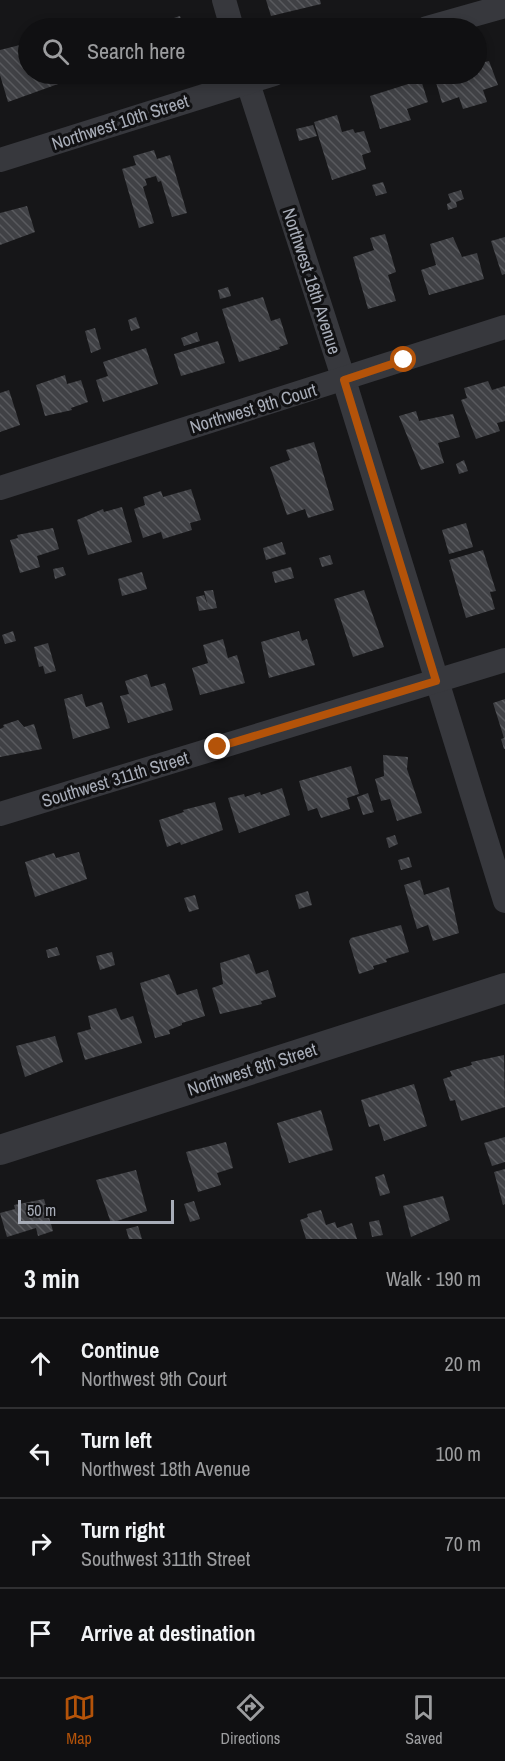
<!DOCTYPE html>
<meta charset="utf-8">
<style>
:root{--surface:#101012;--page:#1e1e20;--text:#f1f3f6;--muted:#9c9d9f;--line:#303032;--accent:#b45309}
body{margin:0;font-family:"Archivo Narrow",sans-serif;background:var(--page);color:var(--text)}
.scale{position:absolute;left:18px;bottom:15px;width:156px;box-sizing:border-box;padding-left:6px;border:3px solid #a8adb8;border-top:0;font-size:16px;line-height:21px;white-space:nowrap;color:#a8adb8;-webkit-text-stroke:4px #111113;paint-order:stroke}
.stop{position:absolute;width:18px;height:18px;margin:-14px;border:4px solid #b45309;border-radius:50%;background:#fff}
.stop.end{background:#b45309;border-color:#fff;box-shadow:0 2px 6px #0008}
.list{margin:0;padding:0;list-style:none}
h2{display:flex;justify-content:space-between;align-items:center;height:78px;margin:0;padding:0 24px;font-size:26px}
h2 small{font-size:20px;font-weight:400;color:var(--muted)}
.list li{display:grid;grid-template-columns:39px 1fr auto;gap:18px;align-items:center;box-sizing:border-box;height:90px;padding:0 24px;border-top:2px solid var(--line)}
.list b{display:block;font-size:22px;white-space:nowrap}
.list p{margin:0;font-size:20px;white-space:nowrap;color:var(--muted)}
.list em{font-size:20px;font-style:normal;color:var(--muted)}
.icon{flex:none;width:33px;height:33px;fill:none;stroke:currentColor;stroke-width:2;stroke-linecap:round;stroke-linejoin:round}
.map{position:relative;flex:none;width:505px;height:1239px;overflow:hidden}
.search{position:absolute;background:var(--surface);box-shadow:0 3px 9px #0003;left:18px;right:18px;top:18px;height:66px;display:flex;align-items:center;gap:15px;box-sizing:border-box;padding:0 21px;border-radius:33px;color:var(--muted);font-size:22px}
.sheet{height:438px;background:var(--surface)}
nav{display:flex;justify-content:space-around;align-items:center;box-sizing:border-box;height:84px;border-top:2px solid var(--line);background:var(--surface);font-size:16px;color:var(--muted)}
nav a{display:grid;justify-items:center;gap:3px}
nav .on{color:var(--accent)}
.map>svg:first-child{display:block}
</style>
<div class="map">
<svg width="505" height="1239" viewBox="0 0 505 1239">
<defs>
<pattern id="building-back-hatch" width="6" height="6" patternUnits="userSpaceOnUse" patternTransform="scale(1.5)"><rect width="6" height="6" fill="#404145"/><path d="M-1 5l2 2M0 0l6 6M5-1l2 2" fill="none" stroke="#595a5e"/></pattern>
</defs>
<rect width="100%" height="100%" fill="#161618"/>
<g fill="url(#building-back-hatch)">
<polygon points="266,0 320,0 321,4 271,16"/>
<polygon points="180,16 184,28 143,28"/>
<polygon points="28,43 28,74 55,74 58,84 8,102 0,75 0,50"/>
<polygon points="489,61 498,85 483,90 487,102 463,109 459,97 442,103 435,79 455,74 476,74 476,64"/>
<polygon points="421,80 428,102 407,109 411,120 380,129 370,96"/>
<polygon points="337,115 342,132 353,129 355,133 364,131 371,152 362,155 366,169 332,180 314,122"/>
<polygon points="313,125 317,136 299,141 296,129"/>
<polygon points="154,150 157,159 170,155 187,213 172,217 161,181 158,182 156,176 145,179 147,185 143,187 154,223 139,228 122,169 136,165 133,156"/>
<polygon points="383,182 387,193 376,196 372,185"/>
<polygon points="461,190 464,199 456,202 457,207 448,210 447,204 451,202 448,194"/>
<polygon points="27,206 35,232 0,245 0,213"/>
<polygon points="385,234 396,272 388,275 396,301 368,309 353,257 374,250 370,238"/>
<polygon points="453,237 462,257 477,253 484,279 429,295 421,270 436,265 430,244"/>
<polygon points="505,237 505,274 502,275 491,241"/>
<polygon points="228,287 231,296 220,299 218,290"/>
<polygon points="263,297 271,321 280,318 288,344 279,347 280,349 239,362 222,309"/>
<polygon points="136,317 140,328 131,331 128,320"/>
<polygon points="95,328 101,349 91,353 85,331"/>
<polygon points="197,332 200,341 184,346 181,338"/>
<polygon points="218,341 225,363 181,376 174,354"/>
<polygon points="146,348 158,384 103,402 96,380 108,376 103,362"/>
<polygon points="65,375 67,384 81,380 88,402 71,408 72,410 45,416 36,385"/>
<polygon points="488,381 492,390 505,386 505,421 497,423 500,431 476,439 461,400 467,398 464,388"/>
<polygon points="9,390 20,425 0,432 0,393"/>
<polygon points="416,411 419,421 453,414 460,437 438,443 444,463 421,470 399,416"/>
<polygon points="314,442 334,510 308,518 305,509 287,515 270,467 290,460 286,450"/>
<polygon points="464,460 468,471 459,474 456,464"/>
<polygon points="191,489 201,520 190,523 192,530 163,539 161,532 143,538 134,509 145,505 143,497 161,491 163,497"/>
<polygon points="122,507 132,542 88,555 77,520 103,509 104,512"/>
<polygon points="466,523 473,547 449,554 442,530"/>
<polygon points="53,528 59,549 37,556 40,567 20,573 10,540 18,538 17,535"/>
<polygon points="282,542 286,554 266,560 263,548"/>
<polygon points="483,550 496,591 490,592 495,609 466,618 449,560"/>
<polygon points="330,555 333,564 322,567 319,558"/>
<polygon points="63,567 66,575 55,579 53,569"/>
<polygon points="291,567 294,578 275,583 272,572"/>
<polygon points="142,572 147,589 122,596 118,579"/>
<polygon points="213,590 217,608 199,611 196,597 204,595 208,606 204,591"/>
<polygon points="364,590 384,647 353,657 334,599"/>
<polygon points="13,631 16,641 5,644 2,635"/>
<polygon points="299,631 302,641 307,639 315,665 269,678 261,642"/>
<polygon points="223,639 228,658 237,655 245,683 200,695 192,668 208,663 203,645"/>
<polygon points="48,643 56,671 45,674 43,666 39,667 34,647"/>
<polygon points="147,674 151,687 165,683 173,710 128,723 120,696 129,694 125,681"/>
<polygon points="82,694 86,707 102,702 110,728 73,739 64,699"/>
<polygon points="505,699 505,749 504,749 501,739 504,738 493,703"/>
<polygon points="18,720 24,727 34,724 42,749 0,757 0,729 4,727 3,725"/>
<polygon points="383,755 408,757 407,769 422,813 397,821 390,799 381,801 375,779 384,776"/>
<polygon points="351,766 359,794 347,798 350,809 321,818 317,808 308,811 299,781"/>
<polygon points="282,788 290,815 239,833 228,798 244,794 245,797 260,792 261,795"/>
<polygon points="368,793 374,812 363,815 357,797"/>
<polygon points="215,802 223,830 181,845 180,842 167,847 159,820 184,812 183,810"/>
<polygon points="395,835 398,844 389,848 386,838"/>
<polygon points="79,852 87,879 35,897 25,862 54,853 56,858"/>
<polygon points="409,857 412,867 401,870 398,860"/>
<polygon points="420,880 424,895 449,887 459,933 433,941 428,925 417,929 404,885"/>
<polygon points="308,891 312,905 299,909 295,895"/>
<polygon points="195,895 199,909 189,912 184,898"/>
<polygon points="401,925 409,952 386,959 387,962 373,966 374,969 359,974 349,941 351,938"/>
<polygon points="57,947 60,955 48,958 46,950"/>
<polygon points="112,952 115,965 100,970 96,956"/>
<polygon points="249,954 256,974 268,970 276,997 261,1001 262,1004 220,1014 212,988 223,984 220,963"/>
<polygon points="169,974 177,995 197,989 205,1016 182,1023 182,1025 169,1030 170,1034 155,1038 140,983"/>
<polygon points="116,1008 121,1020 133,1016 142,1043 85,1060 77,1033 91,1029 88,1016"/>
<polygon points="55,1036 63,1062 25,1077 16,1046"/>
<polygon points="504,1055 505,1107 461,1121 455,1100 450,1101 443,1079 452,1076 450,1071 472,1065 471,1062"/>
<polygon points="414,1084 427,1126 384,1141 379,1124 369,1127 361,1100"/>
<polygon points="321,1110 333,1150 289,1163 277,1123"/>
<polygon points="505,1137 505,1162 492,1166 484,1143"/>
<polygon points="226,1142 233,1168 217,1173 221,1185 198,1192 186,1152"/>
<polygon points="505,1169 505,1204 503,1205 494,1172"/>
<polygon points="136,1170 147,1211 111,1223 96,1180"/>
<polygon points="384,1174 390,1193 380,1196 375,1177"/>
<polygon points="443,1196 450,1220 411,1237 403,1206"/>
<polygon points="44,1199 53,1231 38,1236 36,1228 7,1237 0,1213 15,1209 14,1205"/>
<polygon points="194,1201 200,1219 190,1222 184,1204"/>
<polygon points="321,1210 326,1225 335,1222 337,1228 352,1223 357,1239 306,1239 300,1220 308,1217 307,1214"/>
<polygon points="379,1220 383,1235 372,1237 369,1222"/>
<polygon points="138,1226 142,1239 129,1239 126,1229"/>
</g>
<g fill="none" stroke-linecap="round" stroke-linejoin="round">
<g stroke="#37383d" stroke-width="24">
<polyline points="224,0 232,28"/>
<polyline points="427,28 505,6"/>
<polyline points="245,74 344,380 505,901"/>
<polyline points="0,160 274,74"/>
<polyline points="0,488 505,327"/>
<polyline points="0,814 505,660"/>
</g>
<polyline stroke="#37383d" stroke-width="30" points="0,1150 505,988"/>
</g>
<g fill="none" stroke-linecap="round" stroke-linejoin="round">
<polyline stroke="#b45309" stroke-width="8" points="218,747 436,681 344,380 404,360"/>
</g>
<g text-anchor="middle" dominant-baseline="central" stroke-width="6" stroke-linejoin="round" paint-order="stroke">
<g font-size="18" fill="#a8adb8" stroke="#111113">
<text transform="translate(120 122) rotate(-18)">Northwest 10th Street</text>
<text transform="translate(312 281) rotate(72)">Northwest 18th Avenue</text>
<text transform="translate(253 408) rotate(-17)">Northwest 9th Court</text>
<text transform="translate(115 779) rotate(-17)">Southwest 311th Street</text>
<text transform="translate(252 1069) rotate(-18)">Northwest 8th Street</text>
</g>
</g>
</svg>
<div class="scale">50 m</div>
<div class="stop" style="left:404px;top:360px"></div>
<div class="stop end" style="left:218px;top:747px"></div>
<div class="search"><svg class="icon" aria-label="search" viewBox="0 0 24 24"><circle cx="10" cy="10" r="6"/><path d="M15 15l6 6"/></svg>Search here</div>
</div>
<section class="sheet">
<h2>3 min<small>Walk · 190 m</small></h2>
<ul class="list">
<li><svg class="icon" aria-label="ahead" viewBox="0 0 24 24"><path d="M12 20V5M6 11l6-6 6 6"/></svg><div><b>Continue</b><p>Northwest 9th Court</p></div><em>20 m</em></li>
<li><svg class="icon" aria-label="left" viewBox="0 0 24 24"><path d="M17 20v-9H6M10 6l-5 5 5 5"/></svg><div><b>Turn left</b><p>Northwest 18th Avenue</p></div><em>100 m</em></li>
<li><svg class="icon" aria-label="right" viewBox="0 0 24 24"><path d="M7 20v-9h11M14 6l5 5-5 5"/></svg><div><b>Turn right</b><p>Southwest 311th Street</p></div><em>70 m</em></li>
<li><svg class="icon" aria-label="arrive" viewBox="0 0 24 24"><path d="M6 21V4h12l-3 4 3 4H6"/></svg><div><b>Arrive at destination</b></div></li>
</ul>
</section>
<nav>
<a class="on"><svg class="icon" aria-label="map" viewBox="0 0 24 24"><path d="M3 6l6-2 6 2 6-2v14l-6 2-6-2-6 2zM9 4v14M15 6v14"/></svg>Map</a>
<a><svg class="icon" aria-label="directions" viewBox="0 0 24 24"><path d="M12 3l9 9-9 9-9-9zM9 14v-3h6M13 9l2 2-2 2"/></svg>Directions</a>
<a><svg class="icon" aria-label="saved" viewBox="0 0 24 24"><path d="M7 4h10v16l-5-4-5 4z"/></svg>Saved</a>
</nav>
